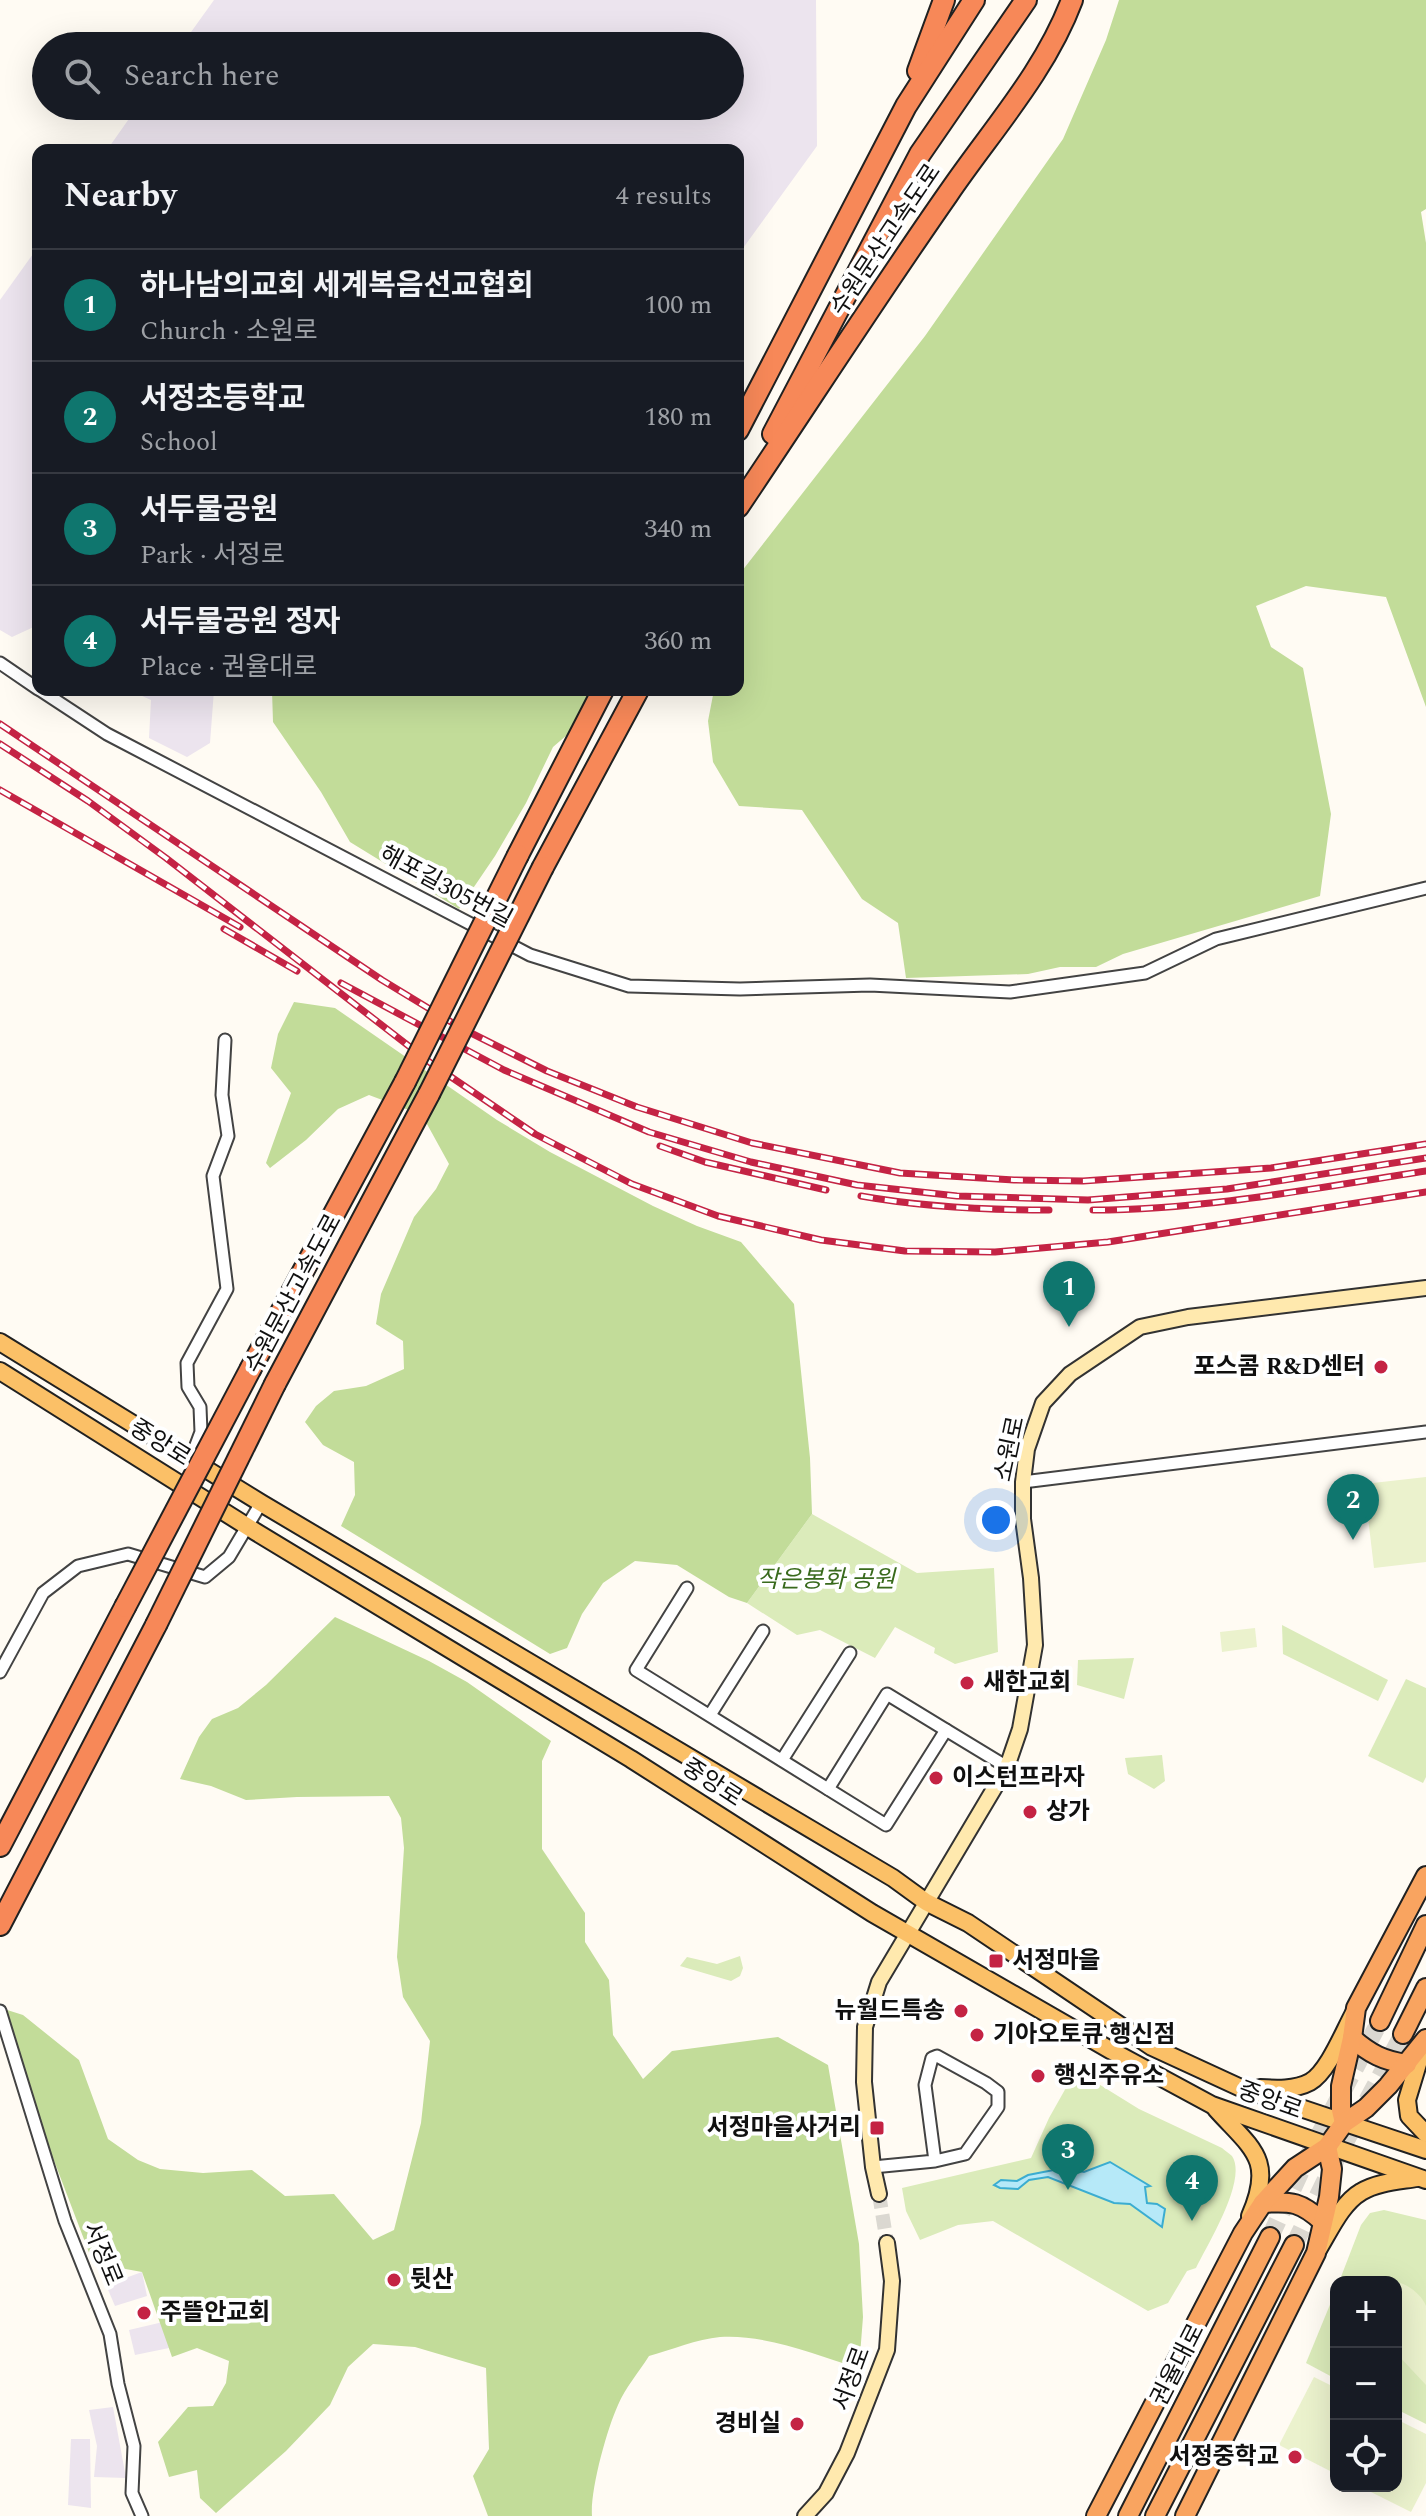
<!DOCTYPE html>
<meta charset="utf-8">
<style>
:root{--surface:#171b24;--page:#20242c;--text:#f1f3f6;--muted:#9ea1a6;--line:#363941;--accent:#0f766e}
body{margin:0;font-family:Spectral,"Noto Sans KR",serif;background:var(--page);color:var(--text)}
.controls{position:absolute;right:24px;bottom:24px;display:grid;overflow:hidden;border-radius:16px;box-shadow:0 8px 32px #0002}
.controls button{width:72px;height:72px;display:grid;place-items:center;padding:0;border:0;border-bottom:2px solid var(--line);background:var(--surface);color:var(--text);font:40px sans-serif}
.you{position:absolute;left:996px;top:1520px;width:28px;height:28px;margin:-20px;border:6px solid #fff;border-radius:50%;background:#1a73e8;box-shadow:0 0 0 12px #1a73e833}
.badge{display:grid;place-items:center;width:52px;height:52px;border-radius:50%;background:var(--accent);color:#fff;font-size:26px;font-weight:700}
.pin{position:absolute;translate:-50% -66px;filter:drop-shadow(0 2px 4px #0008)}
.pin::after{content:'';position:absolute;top:42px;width:28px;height:24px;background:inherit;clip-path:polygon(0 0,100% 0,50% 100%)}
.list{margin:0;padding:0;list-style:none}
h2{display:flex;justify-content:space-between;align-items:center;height:104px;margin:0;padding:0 32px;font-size:34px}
h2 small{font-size:26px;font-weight:400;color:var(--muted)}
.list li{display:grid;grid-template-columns:52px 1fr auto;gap:24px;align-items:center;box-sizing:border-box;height:112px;padding:0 32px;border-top:2px solid var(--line)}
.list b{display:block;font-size:30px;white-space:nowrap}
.list p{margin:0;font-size:26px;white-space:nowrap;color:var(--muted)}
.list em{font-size:26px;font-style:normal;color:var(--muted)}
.icon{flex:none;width:44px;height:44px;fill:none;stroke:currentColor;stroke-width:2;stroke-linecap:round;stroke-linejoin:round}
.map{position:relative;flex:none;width:1426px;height:2516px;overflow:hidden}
.search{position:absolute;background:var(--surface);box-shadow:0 8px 32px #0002;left:32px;top:32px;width:712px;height:88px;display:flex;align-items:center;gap:20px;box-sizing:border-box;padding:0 28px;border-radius:44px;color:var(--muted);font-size:30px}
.panel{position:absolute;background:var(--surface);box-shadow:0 8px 32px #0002;left:32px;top:144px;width:712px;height:552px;border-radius:16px}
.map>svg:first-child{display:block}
</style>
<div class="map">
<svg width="1426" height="2516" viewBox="0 0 1426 2516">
<rect width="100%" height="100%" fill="#fffbf3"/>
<g fill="#ece4ee">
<polygon points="214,0 816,0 817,146 738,255 738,150 107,150 138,106 730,106 730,46 181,46"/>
<polygon points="38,247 38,625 12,637 0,630 0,300"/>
<polygon points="129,690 214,690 210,743 187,757 149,738 151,700"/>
<polygon points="142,2272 147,2296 115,2306 106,2285"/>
<polygon points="163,2322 169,2348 135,2355 129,2330"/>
<polygon points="113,2407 126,2478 94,2477 97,2446 89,2410"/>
<polygon points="71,2439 90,2439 91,2508 68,2505"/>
</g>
<g fill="#dbebba">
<polygon points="812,1514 917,1573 994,1568 998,1652 955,1664 934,1653 935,1648 895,1627 875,1658 820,1630 797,1635 747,1603"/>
<polygon points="1282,1625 1388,1680 1378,1701 1283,1654"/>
<polygon points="1134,1658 1124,1699 1077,1685 1078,1660"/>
<polygon points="1406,1679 1426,1688 1426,1777 1423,1783 1368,1756"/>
<polygon points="1162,1755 1165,1781 1154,1789 1128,1774 1125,1758"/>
<polygon points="740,1956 743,1968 740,1976 731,1981 680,1966 687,1957 717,1964"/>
<path d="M1076 2070 1139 2109 1222 2148C1225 2151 1229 2153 1232 2156 1248 2180 1207 2245 1196 2268L1187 2271 1168 2303 1148 2311 993 2221 958 2225 920 2240 906 2211 902 2188 1031 2158 1049 2118Z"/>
<polygon points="1384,2210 1426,2220 1426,2424 1396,2409 1396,2282 1339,2282 1361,2225 1370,2213"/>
<polygon points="1336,2290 1336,2379 1306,2363"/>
</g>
<g fill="#c2dc99">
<polygon points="1119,0 1426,0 1426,209 1421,212 1426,243 1426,707 1386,597 1306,586 1256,606 1271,647 1303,668 1331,814 1320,896 1123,954 1096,967 1060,967 1028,974 906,978 898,923 862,899 802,810 739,806 713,762 708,721 714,690 738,690 738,576 925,336 1063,139 1106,40"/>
<polygon points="272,690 592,690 574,729 553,747 526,803 495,856 459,909 350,842 321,792 273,722"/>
<polygon points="294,1002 335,1008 497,1120 550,1152 653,1206 697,1226 741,1242 794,1304 810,1458 812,1514 747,1603 729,1597 677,1565 635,1561 603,1583 582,1614 567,1648 550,1654 341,1526 355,1495 354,1462 323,1445 305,1422 316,1406 334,1391 366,1386 404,1369 403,1341 376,1324 381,1294 414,1217 436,1189 449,1164 422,1115 369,1095 338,1109 306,1140 270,1168 266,1163 291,1093 271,1068 278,1034"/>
<path d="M335 1617 429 1661 467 1682 551 1741 542 1761V1849L585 1913V1942L609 1980 613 2035 643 2079 672 2051 778 2037 828 2065 859 2244 863 2317 859 2368C815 2355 766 2334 720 2337 697 2339 671 2350 649 2356 639 2372 625 2388 618 2405 607 2429 590 2490 592 2516H488L473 2476 489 2449 486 2368 415 2347 373 2344 348 2367 330 2405 286 2451 216 2513 200 2498 197 2470 169 2477 158 2442 188 2407 213 2406 226 2383 229 2361 197 2348 172 2357 142 2272 93 2263 42 2129 4 2009 23 2015 79 2060 108 2139 138 2160 160 2169 203 2173 252 2170 285 2196 334 2194 373 2240 394 2230 421 2123 430 2041 403 1997 397 1957 404 1848 401 1818 389 1796 297 1797 246 1800 211 1786 180 1779 199 1737 212 1719 238 1708 266 1685Z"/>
</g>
<g fill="#ebf2cd">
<polygon points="1426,1477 1426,1562 1374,1568 1364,1484"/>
<polygon points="1255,1628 1257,1647 1222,1652 1220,1632"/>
<path d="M1396 2282C1407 2283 1422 2295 1426 2306 1426 2315 1426 2371 1426 2385L1396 2353Z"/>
<polygon points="1314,2377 1336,2388 1336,2474 1279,2445"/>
<polygon points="1396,2419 1426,2434 1426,2483 1411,2512 1359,2486 1396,2486"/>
</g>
<polygon fill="#b6e9f8" stroke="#3badd1" stroke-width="2" points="1110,2162 1150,2186 1145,2187 1147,2203 1157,2204 1165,2209 1162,2227 1130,2204 1114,2203 1048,2177 1029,2180 1018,2189 1000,2188 994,2185 1001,2180 1017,2181 1028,2175 1064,2168 1084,2172"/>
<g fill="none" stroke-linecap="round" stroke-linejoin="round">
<polyline stroke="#dbd8d1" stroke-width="14" stroke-dasharray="14 7" stroke-linecap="butt" points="879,2194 887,2243"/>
<g stroke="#dbd8d1" stroke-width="18" stroke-dasharray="18 9" stroke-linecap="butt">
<polyline points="1270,2237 1306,2160 1380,2021"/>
<polyline points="1294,2245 1336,2159 1403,2034"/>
</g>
<g stroke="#434343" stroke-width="15">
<g id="minor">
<polyline points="0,663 38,689"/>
<polyline points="40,690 107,734 530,955 629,986 740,989 870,985 1010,992 1145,973 1216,939 1426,888"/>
<polyline points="190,1461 201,1432 200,1407 188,1387 187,1363 227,1289 213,1176 228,1136 222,1095 225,1040"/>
<polyline points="1023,1482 1426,1432"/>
<polyline points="687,1588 636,1670 886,1825 946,1730 1007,1767"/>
<polyline points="0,1672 43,1593 78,1566 128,1554 205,1577 229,1557 261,1503"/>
<polyline points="710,1715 763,1631"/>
<polyline points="782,1760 850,1653"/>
<polyline points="828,1789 887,1694 946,1730"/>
<polyline points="0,2011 65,2221 110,2334 118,2384 134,2446 132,2493 142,2516"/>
<polyline points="873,2167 935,2161 965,2154 998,2107 998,2092 986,2083 937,2056 932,2058 925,2085 935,2161"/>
</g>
</g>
<g stroke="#323232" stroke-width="18">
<g id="secondary">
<polyline points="879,2194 873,2167 864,2082 865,2027 879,1982 1007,1767 1020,1729 1035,1645 1031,1578 1023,1519 1023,1482 1027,1449 1043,1403 1070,1374 1140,1327 1188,1317 1426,1288"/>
<polyline points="805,2516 826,2493 847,2453 887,2350 892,2281 887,2243"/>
</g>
</g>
<g stroke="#212121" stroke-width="20">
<g id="primary">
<polyline points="0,1342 261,1503 893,1878 926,1902 968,1923 1152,2047 1241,2088 1426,2150"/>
<polyline points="0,1371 256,1532 631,1759 872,1913 1112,2051 1212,2105 1426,2180"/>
<polyline points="1424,2044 1407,2100 1409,2116 1426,2134"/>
<path d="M1260 2088C1276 2089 1295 2090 1310 2082 1328 2072 1344 2031 1354 2013"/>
<path d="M1216 2109C1252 2149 1275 2159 1250 2216"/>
<path d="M1319 2248C1330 2230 1342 2203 1361 2192 1377 2182 1399 2181 1417 2178"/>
</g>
</g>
<g stroke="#212121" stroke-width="22">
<g id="trunk">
<polyline points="1380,2021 1426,1925"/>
<polyline points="1403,2034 1426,1988"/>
<path d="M1352 2038C1370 2054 1384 2061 1407 2064"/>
<polyline points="1344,2123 1341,2110 1341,2086 1352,2038 1356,2008 1426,1876"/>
<path d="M1263 2203C1292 2201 1301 2202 1323 2222"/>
<polyline points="1096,2516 1243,2233 1263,2203 1295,2168 1327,2147 1344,2123 1366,2108 1388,2086 1426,2039"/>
<polyline points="1128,2516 1270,2237"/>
<polyline points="1155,2516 1294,2245"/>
<polyline points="1185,2516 1316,2253 1329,2197 1332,2169 1327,2147"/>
</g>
</g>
<g stroke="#212121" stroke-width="24">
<g id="motorway">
<polyline points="918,71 944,0"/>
<polyline points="738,430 906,106 974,0"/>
<polyline points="773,434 920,154 1026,0"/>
<path d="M738 507C808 403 876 297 948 194 991 131 1045 72 1072 0"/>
<polyline points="518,855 603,690"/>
<polyline points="543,867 638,690"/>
<polyline points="251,1368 405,1082"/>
<polyline points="275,1384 429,1094"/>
<polyline points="0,1846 125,1607"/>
<polyline points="0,1925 156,1625"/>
</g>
</g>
<use href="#minor" stroke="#fff" stroke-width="11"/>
<use href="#secondary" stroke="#ffe9ae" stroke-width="14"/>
<use href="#primary" stroke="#fbc067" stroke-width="16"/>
<use href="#trunk" stroke="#f9a460" stroke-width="18"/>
<use href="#motorway" stroke="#f78858" stroke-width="20"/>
<g stroke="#c42344" stroke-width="7">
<g id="rail">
<polyline points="0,724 382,980 461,1028 547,1071 637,1107 752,1143 900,1173 1014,1180 1083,1181 1271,1168 1426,1144"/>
<polyline points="0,744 88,801 166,858 432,1064 535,1134 632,1184 718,1216 821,1240 905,1251 995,1252 1108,1242 1426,1192"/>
<polyline points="0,790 240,927"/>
<polyline points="224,929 297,971"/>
<polyline points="341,983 504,1070 649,1132 751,1162 857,1185 957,1196 1088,1200 1227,1189 1426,1158"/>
<polyline points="660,1146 705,1162 826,1190"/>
<path d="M861 1196C923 1207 986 1210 1049 1210"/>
<path d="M1093 1210C1204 1210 1316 1188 1426 1171"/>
</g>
</g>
<use href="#rail" stroke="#fff" stroke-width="4" stroke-dasharray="12" stroke-linecap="butt"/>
<g stroke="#212121" stroke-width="24" stroke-linecap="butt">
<g id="motorway-bridge">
<polyline points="405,1082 518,855"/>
<polyline points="429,1094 543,867"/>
<polyline points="125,1607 251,1368"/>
<polyline points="156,1625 275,1384"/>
</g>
</g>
<use href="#motorway-bridge" stroke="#f78858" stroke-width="20"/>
</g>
<g fill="#c42344" stroke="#fff" stroke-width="3">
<circle cx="1381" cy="1367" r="8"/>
<circle cx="967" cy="1683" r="8"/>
<circle cx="936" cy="1778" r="8"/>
<circle cx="1030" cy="1812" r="8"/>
<rect x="988" y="1953" width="16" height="16" rx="4"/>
<circle cx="961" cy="2011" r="8"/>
<circle cx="977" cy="2035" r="8"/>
<circle cx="1038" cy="2076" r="8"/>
<rect x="869" y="2120" width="16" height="16" rx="4"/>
<circle cx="394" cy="2280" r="8"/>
<circle cx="144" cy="2313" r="8"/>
<circle cx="797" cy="2424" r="8"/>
<circle cx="1295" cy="2457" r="8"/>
</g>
<g text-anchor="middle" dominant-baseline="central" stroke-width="8" stroke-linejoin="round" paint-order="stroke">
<g font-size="24" fill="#101010" stroke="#fff">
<text transform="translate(886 240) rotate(-56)">수원문산고속도로</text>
<text transform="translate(446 887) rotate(28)">해포길305번길</text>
<text transform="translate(294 1294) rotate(-62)">수원문산고속도로</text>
<text transform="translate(160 1443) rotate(32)">중앙로</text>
<text transform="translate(1010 1449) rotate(-78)">소원로</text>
<text transform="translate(712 1783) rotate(33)">중앙로</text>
<text transform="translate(1270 2101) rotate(20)">중앙로</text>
<text transform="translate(102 2254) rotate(68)">서정로</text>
<text transform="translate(1178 2365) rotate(-63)">권율대로</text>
<text transform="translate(852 2379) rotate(-70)">서정로</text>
</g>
<g font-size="24" font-weight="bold" fill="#101010" stroke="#fff" text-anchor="start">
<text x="1365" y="1367" text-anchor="end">포스콤 R&amp;D센터</text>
<text x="983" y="1683">새한교회</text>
<text x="952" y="1778">이스턴프라자</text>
<text x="1046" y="1812">상가</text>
<text x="1012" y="1961">서정마을</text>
<text x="945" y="2011" text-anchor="end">뉴월드특송</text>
<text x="993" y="2035">기아오토큐 행신점</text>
<text x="1054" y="2076">행신주유소</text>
<text x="861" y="2128" text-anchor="end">서정마을사거리</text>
<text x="410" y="2280">뒷산</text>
<text x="160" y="2313">주뜰안교회</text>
<text x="781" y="2424" text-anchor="end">경비실</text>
<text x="1279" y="2457" text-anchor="end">서정중학교</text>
</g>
<g font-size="24" font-style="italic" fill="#396a1d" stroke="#fff">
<text x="826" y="1580">작은봉화 공원</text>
</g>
</g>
</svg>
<div class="controls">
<button>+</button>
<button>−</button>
<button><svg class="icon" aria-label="locate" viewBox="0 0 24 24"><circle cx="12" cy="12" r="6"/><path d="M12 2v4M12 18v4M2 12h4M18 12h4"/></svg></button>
</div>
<div class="you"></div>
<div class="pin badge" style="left:1069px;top:1327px">1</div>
<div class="pin badge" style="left:1353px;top:1540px">2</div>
<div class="pin badge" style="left:1068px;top:2190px">3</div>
<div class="pin badge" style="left:1192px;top:2221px">4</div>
<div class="search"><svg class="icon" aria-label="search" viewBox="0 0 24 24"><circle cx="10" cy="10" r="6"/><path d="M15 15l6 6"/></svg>Search here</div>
<section class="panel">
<h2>Nearby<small>4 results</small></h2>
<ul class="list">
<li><span class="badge">1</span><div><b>하나남의교회 세계복음선교협회</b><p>Church · 소원로</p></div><em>100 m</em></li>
<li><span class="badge">2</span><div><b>서정초등학교</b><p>School</p></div><em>180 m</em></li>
<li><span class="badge">3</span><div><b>서두물공원</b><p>Park · 서정로</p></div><em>340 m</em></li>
<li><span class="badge">4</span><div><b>서두물공원 정자</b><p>Place · 권율대로</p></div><em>360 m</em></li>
</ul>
</section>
</div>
